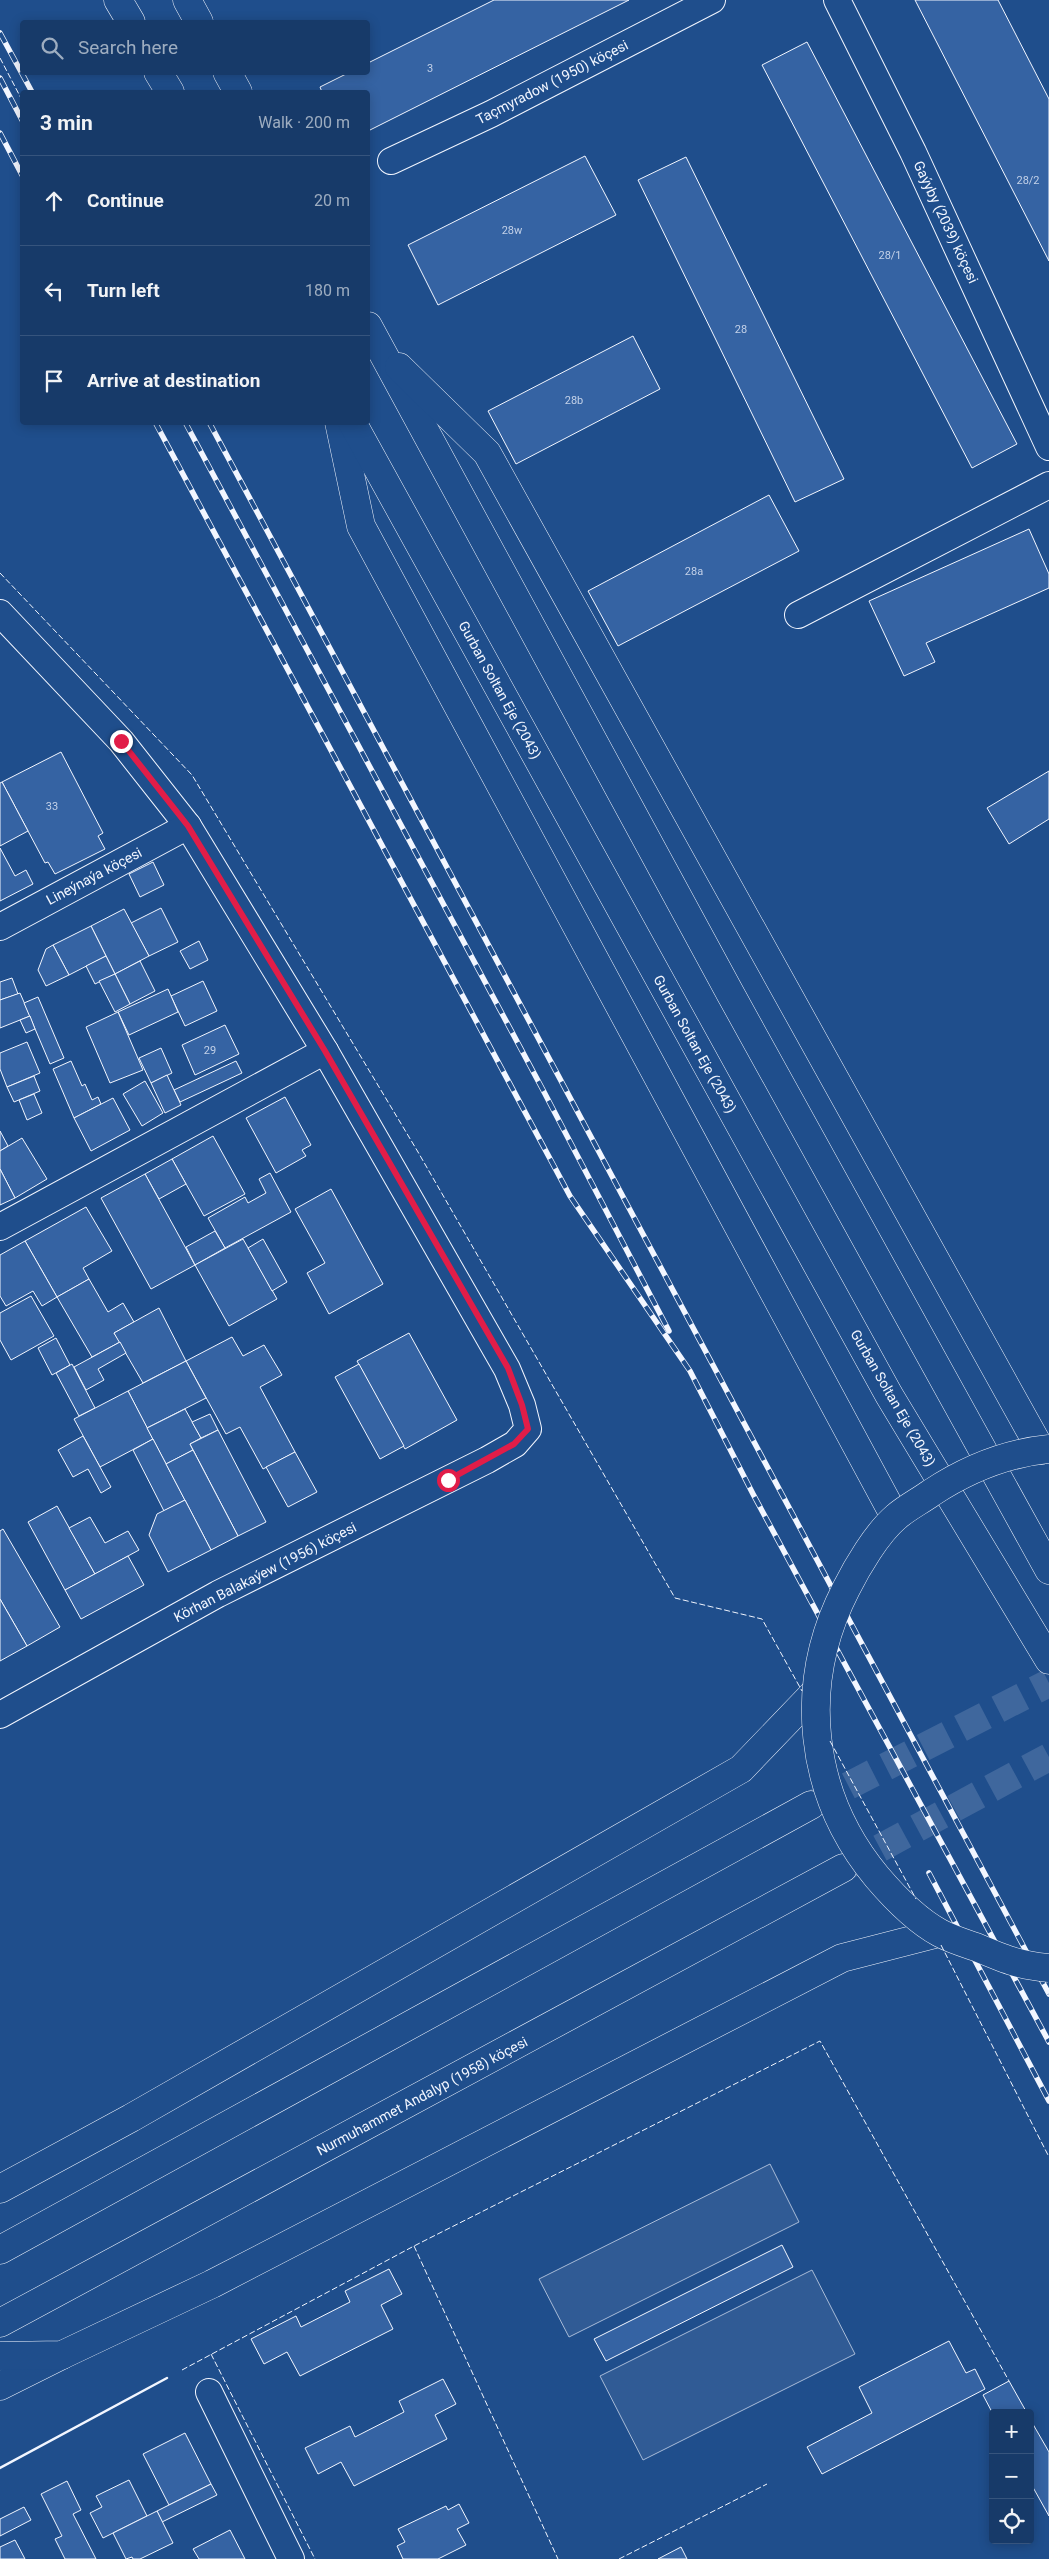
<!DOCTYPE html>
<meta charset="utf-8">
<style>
:root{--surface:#173a69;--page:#244571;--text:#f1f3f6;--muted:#9eadc0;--line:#36547d}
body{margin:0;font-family:Roboto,sans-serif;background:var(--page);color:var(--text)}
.controls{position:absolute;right:15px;bottom:15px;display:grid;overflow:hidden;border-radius:5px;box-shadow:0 2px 12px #0003}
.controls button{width:45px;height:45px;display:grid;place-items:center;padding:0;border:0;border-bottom:1px solid var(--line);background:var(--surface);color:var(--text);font:25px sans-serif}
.stop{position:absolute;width:15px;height:15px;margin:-11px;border:4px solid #e11d48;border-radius:50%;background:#fff}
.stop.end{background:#e11d48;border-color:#fff;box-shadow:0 1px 5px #0008}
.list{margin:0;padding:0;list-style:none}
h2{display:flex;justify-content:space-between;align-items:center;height:65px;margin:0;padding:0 20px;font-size:21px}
h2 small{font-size:16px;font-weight:400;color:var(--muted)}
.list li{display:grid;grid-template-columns:32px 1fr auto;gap:15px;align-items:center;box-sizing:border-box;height:90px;padding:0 20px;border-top:1px solid var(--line)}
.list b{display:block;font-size:19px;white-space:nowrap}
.list em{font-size:16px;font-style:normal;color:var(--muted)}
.icon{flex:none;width:28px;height:28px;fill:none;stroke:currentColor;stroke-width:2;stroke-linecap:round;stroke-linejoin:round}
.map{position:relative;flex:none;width:1049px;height:2559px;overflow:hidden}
.search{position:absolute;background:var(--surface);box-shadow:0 2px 12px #0003;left:20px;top:20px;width:350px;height:55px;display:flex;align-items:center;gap:12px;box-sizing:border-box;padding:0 18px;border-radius:5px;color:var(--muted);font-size:19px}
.panel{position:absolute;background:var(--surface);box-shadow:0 2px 12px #0003;left:20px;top:90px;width:350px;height:335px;border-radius:5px}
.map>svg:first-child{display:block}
</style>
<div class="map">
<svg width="1049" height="2559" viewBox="0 0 1049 2559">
<rect width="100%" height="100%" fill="#1f4e8c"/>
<g fill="#305b95" stroke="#a8bbd7">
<polygon points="770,2164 799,2222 569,2337 539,2279"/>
<polygon points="812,2270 855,2354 643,2460 600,2376"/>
</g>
<g fill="#3563a3" stroke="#f2f6ff">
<polygon points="494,0 629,0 368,131 368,92 322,92 320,87 350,72 368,72 368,63"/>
<polygon points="915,0 998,0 1049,99 1049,261"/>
<polygon points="807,42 1017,444 972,468 762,65"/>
<polygon points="585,156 616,215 438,305 408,245"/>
<polygon points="686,157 844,479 795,502 638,180"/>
<polygon points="633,336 660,389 516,464 488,411"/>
<polygon points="769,495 799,551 618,646 588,591"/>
<polygon points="1029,529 1049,574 1049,588 926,643 935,662 904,676 869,601"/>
<polygon points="61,752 103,833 98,836 105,849 55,874 48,862 45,863 2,782"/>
<polygon points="1049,771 1049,819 1009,844 987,808"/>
<polygon points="2,782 28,831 0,846 0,783"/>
<polygon points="0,848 15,876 26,870 33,884 0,901"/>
<polygon points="153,862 164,885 140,897 129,874"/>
<polygon points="161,908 178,942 149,956 131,923"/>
<polygon points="124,909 149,956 115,974 91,926"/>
<polygon points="91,926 106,956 69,975 53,945"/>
<polygon points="199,941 208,960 190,969 180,951"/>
<polygon points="53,945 69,975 46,986 38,970 46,949"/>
<polygon points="106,956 115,974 95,984 86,966"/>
<polygon points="140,961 155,991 130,1004 115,974"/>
<polygon points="115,974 130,1004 115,1012 99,981"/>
<polygon points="12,978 18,994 0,1000 0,982"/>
<polygon points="203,981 217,1011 185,1026 171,996"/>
<polygon points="168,989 178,1012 129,1035 118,1012"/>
<polygon points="20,993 30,1016 0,1028 0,1000"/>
<polygon points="38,997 64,1058 50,1064 24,1003"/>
<polygon points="118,1012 143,1070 110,1083 86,1027"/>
<polygon points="30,1016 35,1029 26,1033 20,1020"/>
<polygon points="225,1025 239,1054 195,1075 182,1045"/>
<polygon points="27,1042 40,1073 7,1087 0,1069 0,1053"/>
<polygon points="161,1048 172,1073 151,1083 139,1058"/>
<polygon points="71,1061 82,1086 85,1084 92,1100 98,1097 101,1104 74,1118 53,1069"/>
<polygon points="236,1061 242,1073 180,1102 174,1090"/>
<polygon points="167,1075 181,1105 165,1113 151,1083"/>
<polygon points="34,1076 40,1091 14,1102 7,1087"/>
<polygon points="145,1081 163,1113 142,1126 123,1094"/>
<polygon points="34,1094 42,1113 27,1120 19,1100"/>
<polygon points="285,1097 311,1145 302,1150 306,1156 276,1173 246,1118"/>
<polygon points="113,1098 130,1130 91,1151 74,1118"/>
<polygon points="0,1131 8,1146 0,1151"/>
<polygon points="213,1136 245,1194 204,1216 172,1159"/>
<polygon points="22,1138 47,1179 15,1198 0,1169 0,1151"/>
<polygon points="172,1159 186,1184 159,1199 145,1174"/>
<polygon points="0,1169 15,1198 0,1205"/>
<polygon points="270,1173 291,1212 225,1248 208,1218 245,1197 248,1203 266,1193 259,1179"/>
<polygon points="145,1174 195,1265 151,1289 101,1198"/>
<polygon points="331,1189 383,1284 329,1314 307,1273 325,1263 295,1209"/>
<polygon points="86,1207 112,1251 83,1268 89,1279 57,1297 25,1241"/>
<polygon points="215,1231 225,1248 195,1265 186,1247"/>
<polygon points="243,1239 277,1299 229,1326 195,1265"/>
<polygon points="263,1239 287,1282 272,1291 248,1248"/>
<polygon points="25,1241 57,1297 42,1306 33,1291 6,1306 0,1296 0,1255"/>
<polygon points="89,1279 108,1312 123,1303 134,1322 114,1333 120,1342 92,1357 57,1297"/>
<polygon points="31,1296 54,1336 11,1360 0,1340 0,1313"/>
<polygon points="159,1308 186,1361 143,1383 114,1333"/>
<polygon points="409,1333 457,1420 405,1449 357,1361"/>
<polygon points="232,1337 243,1356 264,1345 282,1375 260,1387 295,1452 263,1469 240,1427 226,1434 186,1361"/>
<polygon points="56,1338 70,1365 52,1375 38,1348"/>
<polygon points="120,1342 126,1353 98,1369 104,1380 86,1390 74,1367"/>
<polygon points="186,1361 206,1398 147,1428 128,1391"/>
<polygon points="72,1364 95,1408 79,1416 56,1373"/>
<polygon points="359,1364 404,1446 380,1459 335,1377"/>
<polygon points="128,1391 153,1439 100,1467 74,1419"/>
<polygon points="185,1409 201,1438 190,1444 193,1450 166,1464 147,1428"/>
<polygon points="210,1414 218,1430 201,1438 192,1422"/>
<polygon points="218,1430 266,1522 238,1536 190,1444"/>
<polygon points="83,1436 111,1487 101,1493 88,1469 73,1477 58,1450"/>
<polygon points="153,1439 185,1500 164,1511 133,1450"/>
<polygon points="193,1450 238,1536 211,1550 166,1464"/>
<polygon points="295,1452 317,1492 288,1507 266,1467"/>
<polygon points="185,1500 211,1550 168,1572 149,1535 157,1514"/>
<polygon points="57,1506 95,1574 65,1590 28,1522"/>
<polygon points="90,1517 105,1543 128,1531 139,1550 95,1574 69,1528"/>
<polygon points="3,1529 60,1627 27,1646 0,1599 0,1531"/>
<polygon points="128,1556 144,1585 81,1619 65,1590"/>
<polygon points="0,1599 27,1646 0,1661"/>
<polygon points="782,2245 793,2267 606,2361 594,2339"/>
<polygon points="389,2269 402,2294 381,2305 393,2329 300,2376 287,2352 264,2364 251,2339 296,2316 301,2327 350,2302 345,2291"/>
<polygon points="949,2341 966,2373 975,2369 985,2389 822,2474 807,2447 872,2413 859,2387"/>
<polygon points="443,2379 456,2404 435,2415 447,2439 354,2486 341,2462 318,2474 305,2448 350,2426 355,2437 404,2412 399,2401"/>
<polygon points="1009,2381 1027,2413 993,2414 983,2395"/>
<polygon points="1030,2419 1049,2452 1049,2516 1030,2482"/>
<polygon points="185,2433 211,2484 169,2505 143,2454"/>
<polygon points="129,2480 147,2516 103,2538 90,2513 102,2507 96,2496"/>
<polygon points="67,2481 81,2510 73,2514 96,2559 65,2559 55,2539 62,2536 41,2494"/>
<polygon points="211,2484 217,2495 162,2522 157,2511"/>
<polygon points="459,2504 469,2523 457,2529 466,2545 438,2559 403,2559 397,2546 405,2542 398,2529 446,2506 448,2510"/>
<polygon points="24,2507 31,2520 0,2536 0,2519"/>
<polygon points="157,2511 173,2543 140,2559 133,2559 132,2557 126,2559 113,2533"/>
<polygon points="230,2530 245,2559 199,2559 193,2549"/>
<polygon points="15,2540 25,2559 0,2559 0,2547"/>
<polygon points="681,2547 687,2559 658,2559"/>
</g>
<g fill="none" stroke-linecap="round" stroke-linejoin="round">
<g stroke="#3f679d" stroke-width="28" stroke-dasharray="28 14" stroke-linecap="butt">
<polyline points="811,1805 1049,1683"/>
<polyline points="843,1868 1049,1757"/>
</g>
<g stroke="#f2f6ff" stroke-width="28">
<g id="minor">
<polyline points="837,0 913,152 1049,447"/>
<polyline points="391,161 491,114 712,0"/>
<polyline points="0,613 121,741 188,826 325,1051 507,1369 522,1405 528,1429 515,1444 487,1460 218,1594 0,1715"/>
<polyline points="798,615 1049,485"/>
<polyline points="0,927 188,826"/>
<polyline points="0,1227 325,1051"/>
<polyline points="209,2392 291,2559"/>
</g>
</g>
<g stroke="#f2f6ff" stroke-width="29">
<polyline id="tertiary" points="0,2386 62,2355"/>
</g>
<g stroke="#f2f6ff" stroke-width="29">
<g id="primary">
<polyline points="0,2250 811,1805"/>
<polyline points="0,2323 843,1868"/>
</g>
</g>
<g stroke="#f2f6ff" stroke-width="29">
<g id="trunk">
<polyline points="118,0 131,22"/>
<polyline points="187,0 199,22"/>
<polyline points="158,72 170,92"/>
<polyline points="227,72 238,92"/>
<polyline points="368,326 730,993 1049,1570"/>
<polyline points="399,367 487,453 1041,1450"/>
<polyline points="339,422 361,526 895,1517"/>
<polyline points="352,422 889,1395 1049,1660"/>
<polyline points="0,2189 131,2118 741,1769 815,1692"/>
<polyline points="0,2356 62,2355 212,2284 842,1958 939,1933"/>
</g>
</g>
<use href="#minor" stroke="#1f4e8c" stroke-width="26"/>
<use href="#tertiary" stroke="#1f4e8c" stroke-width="28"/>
<use href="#primary" stroke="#1f4e8c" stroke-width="28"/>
<use href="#trunk" stroke="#1f4e8c" stroke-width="28"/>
<g stroke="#f2f6ff" stroke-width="5.5">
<g id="rail">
<polyline points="0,33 32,92"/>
<polyline points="0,78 22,120"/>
<polyline points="0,133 22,175"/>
<polyline points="155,422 570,1196 690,1371 753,1494 1049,2042"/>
<polyline points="185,422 543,1090 669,1331"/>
<polyline points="209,422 1049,1994"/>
<polyline points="929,1873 1049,2101"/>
</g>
</g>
<use href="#rail" stroke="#1f4e8c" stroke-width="4" stroke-dasharray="11" stroke-linecap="butt"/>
<g stroke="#f2f6ff" stroke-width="29" stroke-linecap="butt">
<path id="trunk-bridge" d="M1049 1449C1007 1453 966 1470 931 1493 920 1501 906 1508 896 1517 877 1533 857 1567 846 1589 797 1684 808 1794 877 1877 894 1897 916 1920 940 1933 951 1939 964 1943 976 1947 1004 1959 1018 1965 1049 1968"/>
</g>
<use href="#trunk-bridge" stroke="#1f4e8c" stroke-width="28"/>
<g stroke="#f2f6ff" stroke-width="1" stroke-dasharray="6 2.5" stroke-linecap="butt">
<polyline points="0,58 22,100"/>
<polyline points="0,573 192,775 418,1152 675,1598 762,1619 802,1691"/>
<polyline points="830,1741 916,1899"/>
<polyline points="941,1945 1049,2157"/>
<polyline points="414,2246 558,2559"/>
<polyline points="211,2354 315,2559"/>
<polyline points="182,2370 414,2246 820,2041 1009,2381"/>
<polyline points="619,2559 767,2484"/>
</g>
<polyline stroke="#f2f6ff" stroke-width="2.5" points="0,2468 167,2378"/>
</g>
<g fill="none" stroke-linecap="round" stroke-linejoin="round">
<polyline stroke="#e11d48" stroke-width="6" points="121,741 188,826 325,1051 508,1368 522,1405 528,1429 514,1444 448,1480"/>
</g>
<g text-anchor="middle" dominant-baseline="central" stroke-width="4" stroke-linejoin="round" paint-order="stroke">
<g font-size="11" fill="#c3d1e8">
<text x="430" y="68">3</text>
<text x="1028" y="180">28/2</text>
<text x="512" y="230">28w</text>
<text x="890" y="255">28/1</text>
<text x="741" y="329">28</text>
<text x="574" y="400">28b</text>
<text x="694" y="571">28a</text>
<text x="52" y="806">33</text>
<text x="210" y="1050">29</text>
</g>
<g font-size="14" fill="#f2f6ff" stroke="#1f4e8c">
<text transform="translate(552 82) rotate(-27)">Taçmyradow (1950) köçesi</text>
<text transform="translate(946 222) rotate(65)">Gaýyby (2039) köçesi</text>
<text transform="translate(500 690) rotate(61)">Gurban Soltan Eje (2043)</text>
<text transform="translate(94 876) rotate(-28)">Lineýnaýa köçesi</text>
<text transform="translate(695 1044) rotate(61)">Gurban Soltan Eje (2043)</text>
<text transform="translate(893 1398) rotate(60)">Gurban Soltan Eje (2043)</text>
<text transform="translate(265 1572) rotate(-27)">Körhan Balakaýew (1956) köçesi</text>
<text transform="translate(422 2096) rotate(-28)">Nurmuhammet Andalyp (1958) köçesi</text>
</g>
</g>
</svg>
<div class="controls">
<button>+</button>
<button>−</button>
<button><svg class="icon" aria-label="locate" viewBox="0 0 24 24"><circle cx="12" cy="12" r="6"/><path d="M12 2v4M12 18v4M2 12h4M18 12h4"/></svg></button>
</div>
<div class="stop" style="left:448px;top:1480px"></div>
<div class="stop end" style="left:121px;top:741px"></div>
<div class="search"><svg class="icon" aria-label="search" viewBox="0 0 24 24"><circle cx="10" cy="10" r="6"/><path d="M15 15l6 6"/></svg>Search here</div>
<section class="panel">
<h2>3 min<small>Walk · 200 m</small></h2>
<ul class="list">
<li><svg class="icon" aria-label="ahead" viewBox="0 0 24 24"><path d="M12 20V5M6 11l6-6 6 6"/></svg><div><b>Continue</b></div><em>20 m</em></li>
<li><svg class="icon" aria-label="left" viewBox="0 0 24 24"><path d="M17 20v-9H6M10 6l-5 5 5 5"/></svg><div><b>Turn left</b></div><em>180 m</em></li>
<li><svg class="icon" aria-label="arrive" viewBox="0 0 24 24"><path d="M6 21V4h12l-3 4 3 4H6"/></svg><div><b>Arrive at destination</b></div></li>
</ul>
</section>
</div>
